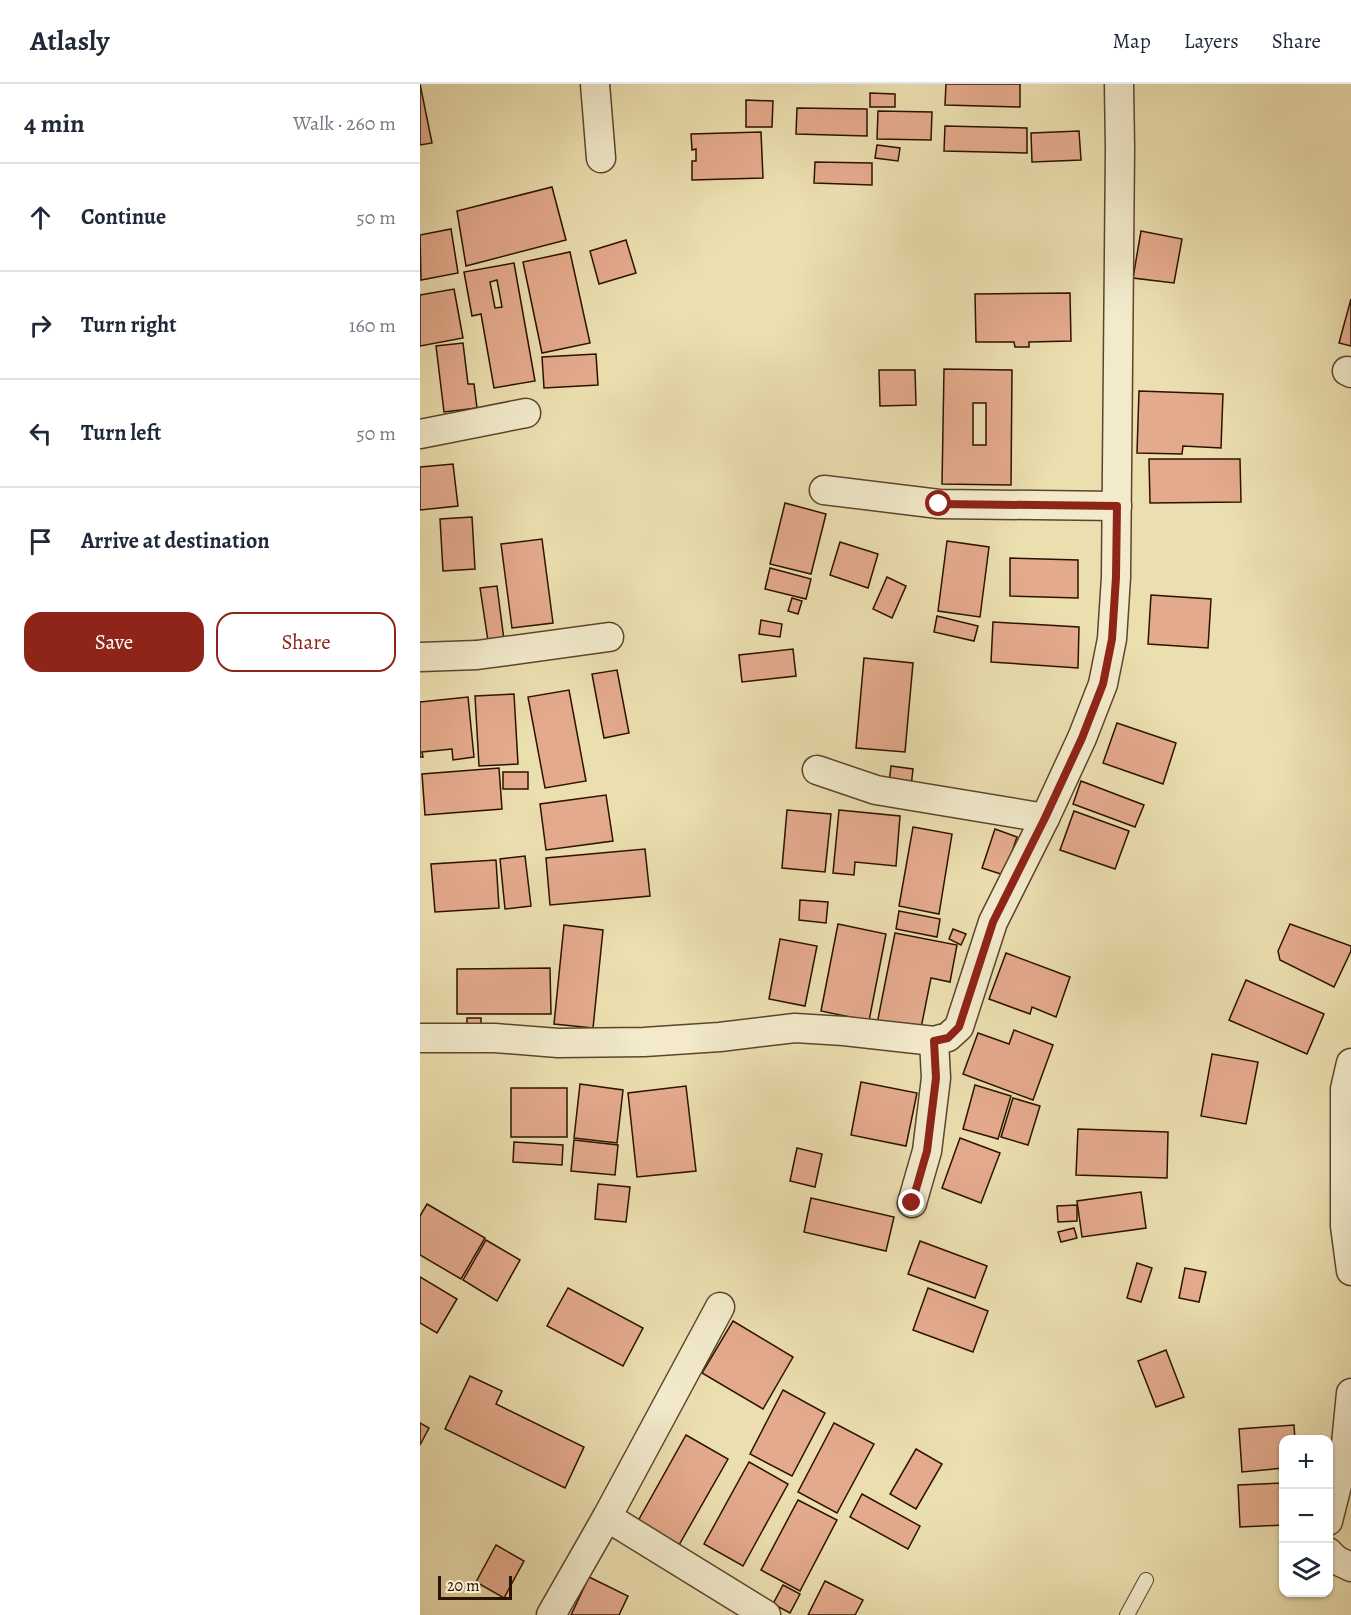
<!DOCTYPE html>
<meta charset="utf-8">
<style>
:root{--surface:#fff;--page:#f6f6f7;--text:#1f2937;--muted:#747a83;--line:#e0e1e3;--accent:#8f2418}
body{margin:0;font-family:Alegreya,serif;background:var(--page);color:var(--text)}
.controls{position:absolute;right:18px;bottom:18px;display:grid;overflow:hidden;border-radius:12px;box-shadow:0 2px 4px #0004}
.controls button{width:54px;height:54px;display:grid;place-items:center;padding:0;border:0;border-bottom:2px solid var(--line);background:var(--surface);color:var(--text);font:30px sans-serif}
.scale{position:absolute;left:18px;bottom:15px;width:74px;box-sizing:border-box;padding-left:6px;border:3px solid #2c1200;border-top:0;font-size:16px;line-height:21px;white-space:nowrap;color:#2c1200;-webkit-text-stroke:4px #f2eacb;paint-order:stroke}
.stop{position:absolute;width:18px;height:18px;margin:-14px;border:4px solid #8f2418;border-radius:50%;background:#fff}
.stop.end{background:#8f2418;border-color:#fff;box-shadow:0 2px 6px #0008}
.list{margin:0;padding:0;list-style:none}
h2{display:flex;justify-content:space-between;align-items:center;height:78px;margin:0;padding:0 24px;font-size:26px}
h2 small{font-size:20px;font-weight:400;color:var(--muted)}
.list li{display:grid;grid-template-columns:39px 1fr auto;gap:18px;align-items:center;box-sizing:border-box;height:108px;padding:0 24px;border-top:2px solid var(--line)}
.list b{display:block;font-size:22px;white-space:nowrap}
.list em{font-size:20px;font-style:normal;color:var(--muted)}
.actions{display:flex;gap:12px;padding:18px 24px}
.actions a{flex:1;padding:14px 0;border:2px solid var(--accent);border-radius:18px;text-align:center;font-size:21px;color:var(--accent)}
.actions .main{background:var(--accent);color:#fff}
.icon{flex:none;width:33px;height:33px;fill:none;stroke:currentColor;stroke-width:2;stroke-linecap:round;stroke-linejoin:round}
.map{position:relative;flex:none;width:931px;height:1531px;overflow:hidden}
header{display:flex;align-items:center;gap:36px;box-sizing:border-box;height:84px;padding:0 30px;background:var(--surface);border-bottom:2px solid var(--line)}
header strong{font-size:28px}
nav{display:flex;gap:33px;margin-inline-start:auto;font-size:21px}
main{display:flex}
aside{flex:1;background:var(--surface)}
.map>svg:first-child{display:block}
</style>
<header>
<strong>Atlasly</strong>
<nav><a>Map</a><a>Layers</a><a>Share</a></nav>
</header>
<main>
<aside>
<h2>4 min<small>Walk · 260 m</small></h2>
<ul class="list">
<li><svg class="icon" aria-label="ahead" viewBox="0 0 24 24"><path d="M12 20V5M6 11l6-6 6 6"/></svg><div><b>Continue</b></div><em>50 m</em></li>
<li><svg class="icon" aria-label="right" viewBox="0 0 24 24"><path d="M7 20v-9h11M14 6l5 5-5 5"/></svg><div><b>Turn right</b></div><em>160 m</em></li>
<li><svg class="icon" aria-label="left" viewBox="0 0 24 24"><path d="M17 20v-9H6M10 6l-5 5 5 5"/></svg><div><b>Turn left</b></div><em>50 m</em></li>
<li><svg class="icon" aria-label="arrive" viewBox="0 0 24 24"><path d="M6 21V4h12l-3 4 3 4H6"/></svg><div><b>Arrive at destination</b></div></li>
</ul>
<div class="actions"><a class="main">Save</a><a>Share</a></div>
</aside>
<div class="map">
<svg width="931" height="1531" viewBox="0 0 931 1531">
<rect width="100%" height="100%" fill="#ebdeaf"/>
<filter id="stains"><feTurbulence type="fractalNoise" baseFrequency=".00333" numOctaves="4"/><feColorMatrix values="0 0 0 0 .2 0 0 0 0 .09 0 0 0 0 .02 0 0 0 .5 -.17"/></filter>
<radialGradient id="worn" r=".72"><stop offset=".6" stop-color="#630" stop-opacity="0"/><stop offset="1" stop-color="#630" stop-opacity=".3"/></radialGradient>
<g fill="#e4aa8c" stroke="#2c1200" stroke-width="1.5" fill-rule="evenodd">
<polygon points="0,0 12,59 0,61"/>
<polygon points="526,0 600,0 600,23 525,21"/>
<polygon points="450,9 475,10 475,23 450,23"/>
<polygon points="326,16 353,17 352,43 326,43"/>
<polygon points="377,24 447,25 447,52 376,50"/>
<polygon points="458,27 512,28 511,56 457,55"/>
<polygon points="525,42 607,44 607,69 524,67"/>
<polygon points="659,47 661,76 612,78 611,49"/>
<polygon points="341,48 343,94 272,96 272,77 276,77 276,65 272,66 271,50"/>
<polygon points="457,61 480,64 478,77 455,74"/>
<polygon points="395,78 452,79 452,101 394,99"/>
<polygon points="132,103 146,156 46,182 37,127"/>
<polygon points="31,145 38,189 1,196 0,151"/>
<polygon points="721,147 762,155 754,199 713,194"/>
<polygon points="206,156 216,189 179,200 170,167"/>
<polygon points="150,168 170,259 122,269 103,178"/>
<path d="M94 179 115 297 74 304 61 230 52 232 44 188ZM77 196 82 223 75 224 70 198Z"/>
<polygon points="34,205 43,254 0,262 0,211"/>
<polygon points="650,209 651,257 609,258 609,263 595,263 594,258 556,258 555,210"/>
<polygon points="931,215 931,262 919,259"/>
<polygon points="43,259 48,300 54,300 57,324 24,328 16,262"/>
<polygon points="176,270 178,301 124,304 122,273"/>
<path d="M524 285 592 286 591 401 522 400ZM553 319H566V361H553Z"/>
<polygon points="459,286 495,286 496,321 460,322"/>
<polygon points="719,307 803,310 801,364 763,362 762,370 717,369"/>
<polygon points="729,375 820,375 821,418 730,419"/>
<polygon points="33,380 38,422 0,426 0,383"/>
<polygon points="365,419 406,430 391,490 350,480"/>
<polygon points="52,433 55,485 23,487 20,435"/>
<polygon points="122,455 133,539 92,544 81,460"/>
<polygon points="527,457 569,463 560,533 518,527"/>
<polygon points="420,458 458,470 448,504 410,491"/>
<polygon points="590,474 658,476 658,514 590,512"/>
<polygon points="350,484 391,495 386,515 345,505"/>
<polygon points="467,493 486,502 472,534 453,525"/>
<polygon points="77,502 84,556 68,557 60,504"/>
<polygon points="731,511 791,515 788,564 728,560"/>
<polygon points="372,514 382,517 378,530 368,527"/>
<polygon points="517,532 558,542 554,557 514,548"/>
<polygon points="341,536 362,540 360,553 339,550"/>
<polygon points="573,538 659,543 658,584 571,578"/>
<polygon points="373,565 376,592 322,598 319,571"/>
<polygon points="444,574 493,579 485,668 436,664"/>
<polygon points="197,586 209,649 184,654 172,590"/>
<polygon points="149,606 166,697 125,704 108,613"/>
<polygon points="94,610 98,680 59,682 55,612"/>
<polygon points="48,613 54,673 33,676 32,665 2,668 3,673 0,673 0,618"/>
<polygon points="697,639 756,659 743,700 683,679"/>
<polygon points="471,682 493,685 491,703 469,700"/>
<polygon points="79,684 82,725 5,731 2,690"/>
<rect x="83" y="688" width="25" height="17"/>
<polygon points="661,697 724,721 715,743 653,720"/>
<polygon points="186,711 193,757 126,766 120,720"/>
<polygon points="367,726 411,730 405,788 362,784"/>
<polygon points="419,726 480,732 476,782 435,778 434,791 413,789"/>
<polygon points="654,727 709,747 695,785 640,766"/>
<polygon points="493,743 532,750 519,830 479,822"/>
<polygon points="575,745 597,753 584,791 562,784"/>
<polygon points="225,765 230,812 130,821 126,774"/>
<polygon points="105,772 111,822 85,825 80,775"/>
<polygon points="76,776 79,824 15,828 11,780"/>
<polygon points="380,816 408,818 406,839 379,836"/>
<polygon points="479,827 520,835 517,853 476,845"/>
<polygon points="418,840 466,850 449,937 401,927"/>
<polygon points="870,840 931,862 931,867 914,903 860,876 858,867"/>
<polygon points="144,841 183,846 173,944 134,940"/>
<polygon points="533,845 546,850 541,861 529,855"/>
<polygon points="475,849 537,861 530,898 511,894 500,949 457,940"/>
<polygon points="360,855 397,862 385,922 349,915"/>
<polygon points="586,869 650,893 636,933 612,923 610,930 569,915"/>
<polygon points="130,884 131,930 37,930 37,885"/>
<polygon points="826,896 904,930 887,970 809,936"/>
<rect x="47" y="934" width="14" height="14"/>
<polygon points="594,946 633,961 613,1016 543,990 558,949 589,960"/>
<polygon points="792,970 838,978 826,1040 781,1032"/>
<polygon points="441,998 497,1009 486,1062 431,1051"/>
<polygon points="160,1000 203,1006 197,1059 154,1054"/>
<polygon points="555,1001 591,1012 578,1055 543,1045"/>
<polygon points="266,1002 276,1087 217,1093 208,1009"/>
<rect x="91" y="1004" width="56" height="49"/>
<polygon points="593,1014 620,1022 608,1061 581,1053"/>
<polygon points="658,1045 748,1048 747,1094 656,1091"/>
<polygon points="540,1054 580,1069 561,1119 522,1104"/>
<polygon points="154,1056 198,1061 195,1091 151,1087"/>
<polygon points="94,1058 143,1061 142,1081 93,1078"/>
<polygon points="377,1064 402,1070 395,1103 370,1097"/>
<polygon points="178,1100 210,1103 206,1138 175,1135"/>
<polygon points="721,1108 726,1144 662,1153 657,1117"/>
<polygon points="391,1114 474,1133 466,1167 384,1148"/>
<polygon points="7,1120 65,1154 41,1195 0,1171 0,1132"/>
<polygon points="657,1121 657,1137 638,1138 637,1122"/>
<polygon points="654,1144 657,1154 641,1158 638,1148"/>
<polygon points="66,1156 100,1176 77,1217 43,1196"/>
<polygon points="500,1157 567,1182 555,1214 488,1190"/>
<polygon points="717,1179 732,1184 721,1218 707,1214"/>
<polygon points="765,1184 786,1188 779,1218 759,1214"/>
<polygon points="0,1193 37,1215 17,1249 0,1239"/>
<polygon points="148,1204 223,1244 203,1282 127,1242"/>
<polygon points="508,1204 568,1227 553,1268 493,1246"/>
<polygon points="313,1237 373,1273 343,1325 282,1289"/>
<polygon points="746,1266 764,1313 736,1323 718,1277"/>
<polygon points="50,1292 82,1307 76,1320 164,1363 145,1404 25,1345"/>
<polygon points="363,1306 405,1329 372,1392 330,1370"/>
<polygon points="0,1339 9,1344 0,1361"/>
<polygon points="414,1339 454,1360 417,1429 378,1408"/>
<polygon points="874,1341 875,1356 864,1356 864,1384 822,1388 819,1345"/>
<polygon points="266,1351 308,1375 259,1461 218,1437"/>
<polygon points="496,1365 522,1380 496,1425 470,1410"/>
<polygon points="329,1378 368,1400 323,1482 284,1460"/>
<polygon points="864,1399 864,1441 820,1443 818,1401"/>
<polygon points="442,1410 500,1442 488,1465 430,1433"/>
<polygon points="378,1416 417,1436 380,1507 341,1486"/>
<polygon points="76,1461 104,1477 84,1514 56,1498"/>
<polygon points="169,1493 208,1512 199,1531 151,1531"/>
<polygon points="405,1497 443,1516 435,1531 388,1531"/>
<polygon points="363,1501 380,1510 370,1529 353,1520"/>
</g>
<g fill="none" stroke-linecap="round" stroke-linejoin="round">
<g stroke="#5c452c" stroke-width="16">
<polyline id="service" points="707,1531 726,1496"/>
</g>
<g stroke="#5c452c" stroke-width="31">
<g id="minor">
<polyline points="175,0 181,74"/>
<polyline points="927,287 931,289"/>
<polyline points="0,350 106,329"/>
<polyline points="404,406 519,420 697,422"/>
<polyline points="0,573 57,571 189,553"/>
<polyline points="397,686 456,706 625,734"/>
<polyline points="0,954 75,954 138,959 224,958 300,953 375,944 424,947 514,957 528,953 539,943 573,838 625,734 662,654 683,600 692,555 696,493 700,64 699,0"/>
<polyline points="931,979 925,1005 925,1142 931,1187"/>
<polyline points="492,1119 507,1067 516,994 514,957"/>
<polyline points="187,1433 346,1531"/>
<polyline points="908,1437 925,1370 931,1309"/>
<polyline points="908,1468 916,1476 931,1483"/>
<polyline points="131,1531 187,1433 300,1223"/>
</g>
</g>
<use href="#service" stroke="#f2eacb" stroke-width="14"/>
<use href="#minor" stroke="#f2eacb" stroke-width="28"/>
</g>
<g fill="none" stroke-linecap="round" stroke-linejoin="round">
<polyline stroke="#8f2418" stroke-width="8" points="492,1119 507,1067 516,994 514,957 528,954 539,943 573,838 625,734 662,654 683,600 692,555 696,493 697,422 519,420"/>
</g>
<rect width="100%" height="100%" filter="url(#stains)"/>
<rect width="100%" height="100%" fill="url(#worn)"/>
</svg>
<div class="controls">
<button>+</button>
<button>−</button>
<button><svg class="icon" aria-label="layers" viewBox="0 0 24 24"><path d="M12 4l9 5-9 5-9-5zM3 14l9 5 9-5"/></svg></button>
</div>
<div class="scale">20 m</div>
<div class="stop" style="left:519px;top:420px"></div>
<div class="stop end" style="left:492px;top:1119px"></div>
</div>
</main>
